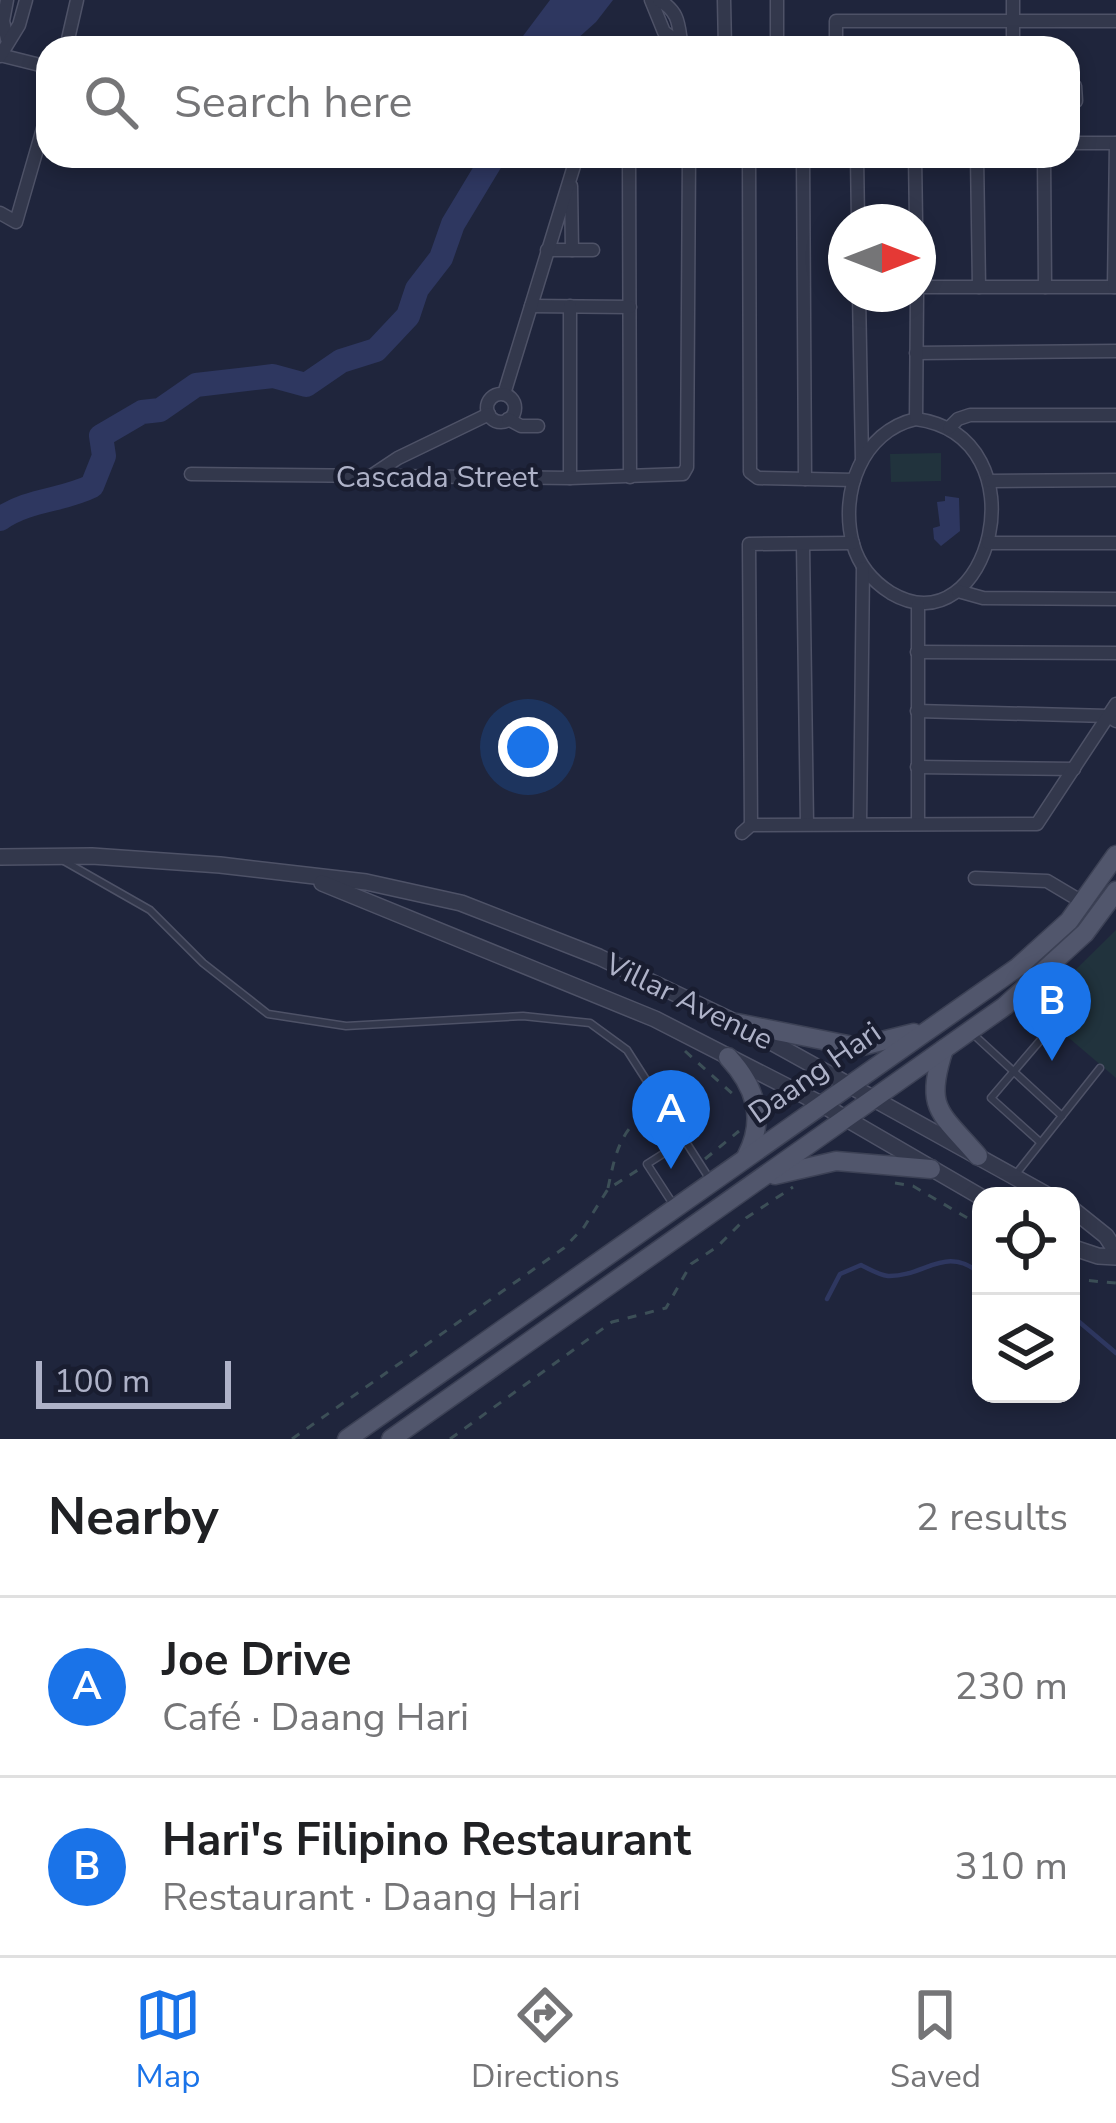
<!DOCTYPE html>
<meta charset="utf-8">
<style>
:root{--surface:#fff;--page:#f2f2f2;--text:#202124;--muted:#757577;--line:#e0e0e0;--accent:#1a73e8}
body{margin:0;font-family:"Nunito Sans",sans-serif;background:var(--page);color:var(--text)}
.controls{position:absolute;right:36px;bottom:36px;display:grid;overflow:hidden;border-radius:24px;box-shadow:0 6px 18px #0003}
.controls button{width:108px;height:108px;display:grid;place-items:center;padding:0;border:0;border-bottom:3px solid var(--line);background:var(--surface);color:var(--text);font:60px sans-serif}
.compass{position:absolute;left:828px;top:204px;width:108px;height:108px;border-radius:50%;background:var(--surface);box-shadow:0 6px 18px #0003;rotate:90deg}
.scale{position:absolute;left:36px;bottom:30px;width:195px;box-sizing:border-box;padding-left:12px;border:6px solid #aeb2c8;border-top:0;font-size:33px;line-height:42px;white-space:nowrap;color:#aeb2c8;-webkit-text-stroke:9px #191d30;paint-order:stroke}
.you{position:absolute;left:528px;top:747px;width:42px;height:42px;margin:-30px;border:9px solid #fff;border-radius:50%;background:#1a73e8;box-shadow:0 0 0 18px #1a73e833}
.badge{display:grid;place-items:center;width:78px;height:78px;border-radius:50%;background:var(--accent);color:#fff;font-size:39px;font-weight:700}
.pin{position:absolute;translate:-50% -99px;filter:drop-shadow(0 3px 6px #0008)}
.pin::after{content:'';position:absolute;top:63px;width:42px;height:36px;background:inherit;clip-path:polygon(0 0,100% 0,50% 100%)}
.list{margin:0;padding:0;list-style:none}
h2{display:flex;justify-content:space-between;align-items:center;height:156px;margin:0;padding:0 48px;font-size:51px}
h2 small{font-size:39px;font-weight:400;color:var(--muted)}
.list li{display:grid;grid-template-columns:78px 1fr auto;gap:36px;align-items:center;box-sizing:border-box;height:180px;padding:0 48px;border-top:3px solid var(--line)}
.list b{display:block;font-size:45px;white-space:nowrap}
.list p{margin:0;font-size:39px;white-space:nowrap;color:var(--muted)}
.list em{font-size:39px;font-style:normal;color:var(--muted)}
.icon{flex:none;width:66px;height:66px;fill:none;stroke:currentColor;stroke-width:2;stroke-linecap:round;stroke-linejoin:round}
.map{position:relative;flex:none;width:1116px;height:1439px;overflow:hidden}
.search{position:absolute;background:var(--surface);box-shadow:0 6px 18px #0003;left:36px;right:36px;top:36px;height:132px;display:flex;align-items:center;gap:30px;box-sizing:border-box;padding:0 42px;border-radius:36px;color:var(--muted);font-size:45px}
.sheet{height:516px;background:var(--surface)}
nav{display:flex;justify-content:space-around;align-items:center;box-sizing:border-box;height:168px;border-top:3px solid var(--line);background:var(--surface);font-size:33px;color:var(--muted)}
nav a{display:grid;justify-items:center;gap:6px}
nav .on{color:var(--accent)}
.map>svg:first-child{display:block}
</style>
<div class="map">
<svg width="1116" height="1439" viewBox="0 0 1116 1439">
<rect width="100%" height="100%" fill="#1f253c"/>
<g fill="#21333d">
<polygon points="941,453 941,481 891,482 890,454"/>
<polygon points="1116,930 1116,1078 1056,1027 1078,1002 1060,985"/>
</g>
<g fill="#2e3760">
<polygon points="550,0 613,0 596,22 567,48 514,48"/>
<polygon points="945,496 959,498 960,531 941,546 934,539 933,528 940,526 937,502 945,501"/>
</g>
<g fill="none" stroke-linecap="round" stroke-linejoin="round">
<g stroke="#2e3760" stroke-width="4.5">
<path d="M827 1299 840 1274 861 1265C869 1269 879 1275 888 1276 925 1277 945 1244 981 1274"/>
<polyline points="1071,1315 1116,1353"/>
</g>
<path stroke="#2e3760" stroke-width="24" d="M0 519C29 499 62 501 92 486L104 456 101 436 142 412 160 410 196 385 273 376 306 385 341 361 376 350 408 316 417 289 441 258 453 224 494 156"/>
<g stroke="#4e5267" stroke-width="9">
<g id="service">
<polyline points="64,861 150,910 203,963 268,1014 346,1026 523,1016 590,1023 627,1050 709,1178"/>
<polyline points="1037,984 1067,1009 991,1098 1040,1142"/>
<polyline points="973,1034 1062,1116"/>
<polyline points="1016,1174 1100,1068"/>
<polyline points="673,1204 647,1164 685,1140"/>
</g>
</g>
<g stroke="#4e5267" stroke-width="15">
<g id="minor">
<polyline points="651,0 664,32 680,43"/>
<path d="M659 0C681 13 678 26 682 48"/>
<polyline points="724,0 725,48"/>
<polyline points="777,0 777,48"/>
<polyline points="7,39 3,21 7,0"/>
<polyline points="66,48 77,0"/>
<polyline points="836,48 836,21 1116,21"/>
<polyline points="1013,48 1013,0"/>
<polyline points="0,55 48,67"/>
<polyline points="0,56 19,25 26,0"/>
<polyline points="1068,81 1075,86 1076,101"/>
<polyline points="1068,143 1116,143"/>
<polyline points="629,156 630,477"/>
<polyline points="749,156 750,472 758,478 854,480"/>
<polyline points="803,156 805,479"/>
<polyline points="857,156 858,222"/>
<polyline points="915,156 916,222"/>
<polyline points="977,156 979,287"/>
<polyline points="1044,156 1045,287"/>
<polyline points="571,186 572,250"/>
<polyline points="0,213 16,222 48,111"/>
<polyline points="547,250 593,250"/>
<polyline points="918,287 1116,287"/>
<polyline points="1114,287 1116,143"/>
<polyline points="859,294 862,460"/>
<polyline points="531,306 630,307"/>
<polyline points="570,306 570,478"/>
<polyline points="916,353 1116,351"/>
<polyline points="504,394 577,156"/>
<circle cx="501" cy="408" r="14"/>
<polyline points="508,419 521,426 538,426"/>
<path d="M916 419C1046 437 989 651 891 593 872 581 859 566 853 544 839 493 862 431 916 419Z"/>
<polyline points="916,419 917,294"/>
<polyline points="949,428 958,419 970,415 1116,415"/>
<polyline points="191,474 570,478 683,474 687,467 689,156"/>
<polyline points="371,476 398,458 489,414"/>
<polyline points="990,481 1116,480"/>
<polyline points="988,543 1116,543"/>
<polyline points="803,544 807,824"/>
<polyline points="958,591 983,598 1116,599"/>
<polyline points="917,652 1116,653"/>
<polyline points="917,711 1108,716 1116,721"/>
<polyline points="917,767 1074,769"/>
<polyline points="918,823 918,605"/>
<polyline points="860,824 863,568"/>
<polyline points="751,825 749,544 853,543"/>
<polyline points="742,833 751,825 1037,824 1116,704"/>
<polyline points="975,878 1047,881 1084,903"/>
</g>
</g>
<g stroke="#4e5267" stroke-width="18">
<g id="tertiary">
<polyline points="0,857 92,856 220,865 366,882 461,903 599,957 737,1023 1049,1196"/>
<polyline points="322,883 655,1019 821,1104 981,1197"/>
<polyline points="1071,1208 1106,1236 1116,1251"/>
<polyline points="1071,1247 1098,1256 1116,1257"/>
</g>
</g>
<g stroke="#3c4155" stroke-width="21">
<g id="primary">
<polyline points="737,1023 858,1047 914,1033"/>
<path d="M944 1049C924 1109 940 1112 978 1156"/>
<path d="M728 1057C755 1086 766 1118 747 1155"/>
<polyline points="775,1175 836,1161 931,1169"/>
<polyline points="347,1439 1018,967 1069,921 1116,855"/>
<polyline points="391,1439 1005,1006 1085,933 1116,891"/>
</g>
</g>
<g stroke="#3c4f57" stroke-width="3" stroke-dasharray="9 9" stroke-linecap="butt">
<polyline points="685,1051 736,1097"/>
<polyline points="705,1159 739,1131"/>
<polyline points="895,1183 913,1186 981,1226"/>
<path d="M608 1188C616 1150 621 1127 655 1107"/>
<polyline points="1071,1279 1116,1283"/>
<polyline points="292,1439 564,1248 584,1227 608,1189 641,1168"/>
<polyline points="450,1439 612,1322 666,1308 691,1264 717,1247 746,1218 793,1187"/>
</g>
<use href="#service" stroke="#33384c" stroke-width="6"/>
<use href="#minor" stroke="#33384c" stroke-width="12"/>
<use href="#tertiary" stroke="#33384c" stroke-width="15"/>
<use href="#primary" stroke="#51566c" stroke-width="18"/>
</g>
<g text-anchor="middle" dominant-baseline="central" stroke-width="9" stroke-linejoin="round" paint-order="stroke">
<g font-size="30" fill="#aeb2c8" stroke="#191d30">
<text x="437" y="477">Cascada Street</text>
<text transform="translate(689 1002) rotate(26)">Villar Avenue</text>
<text transform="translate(815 1073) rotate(-35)">Daang Hari</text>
</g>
</g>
</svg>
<div class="controls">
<button><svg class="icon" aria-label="locate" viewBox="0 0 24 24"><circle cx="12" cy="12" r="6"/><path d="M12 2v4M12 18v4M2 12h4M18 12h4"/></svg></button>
<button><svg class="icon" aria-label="layers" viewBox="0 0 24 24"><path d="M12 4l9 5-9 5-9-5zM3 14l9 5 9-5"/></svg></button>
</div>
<svg class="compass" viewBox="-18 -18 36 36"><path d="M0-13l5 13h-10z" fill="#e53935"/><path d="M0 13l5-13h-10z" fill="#757577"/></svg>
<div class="scale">100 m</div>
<div class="you"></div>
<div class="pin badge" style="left:671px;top:1169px">A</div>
<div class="pin badge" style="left:1052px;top:1061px">B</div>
<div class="search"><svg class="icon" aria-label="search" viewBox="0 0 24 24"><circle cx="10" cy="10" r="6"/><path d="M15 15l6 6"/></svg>Search here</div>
</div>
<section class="sheet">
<h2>Nearby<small>2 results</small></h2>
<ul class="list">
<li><span class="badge">A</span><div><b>Joe Drive</b><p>Café · Daang Hari</p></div><em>230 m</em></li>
<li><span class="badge">B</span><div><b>Hari's Filipino Restaurant</b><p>Restaurant · Daang Hari</p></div><em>310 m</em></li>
</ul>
</section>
<nav>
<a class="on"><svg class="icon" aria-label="map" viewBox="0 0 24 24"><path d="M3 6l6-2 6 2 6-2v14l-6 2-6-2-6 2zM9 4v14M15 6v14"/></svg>Map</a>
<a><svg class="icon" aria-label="directions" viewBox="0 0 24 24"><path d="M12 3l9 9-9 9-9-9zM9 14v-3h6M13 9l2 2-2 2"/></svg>Directions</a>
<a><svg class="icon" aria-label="saved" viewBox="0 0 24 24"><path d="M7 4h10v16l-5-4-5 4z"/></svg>Saved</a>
</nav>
